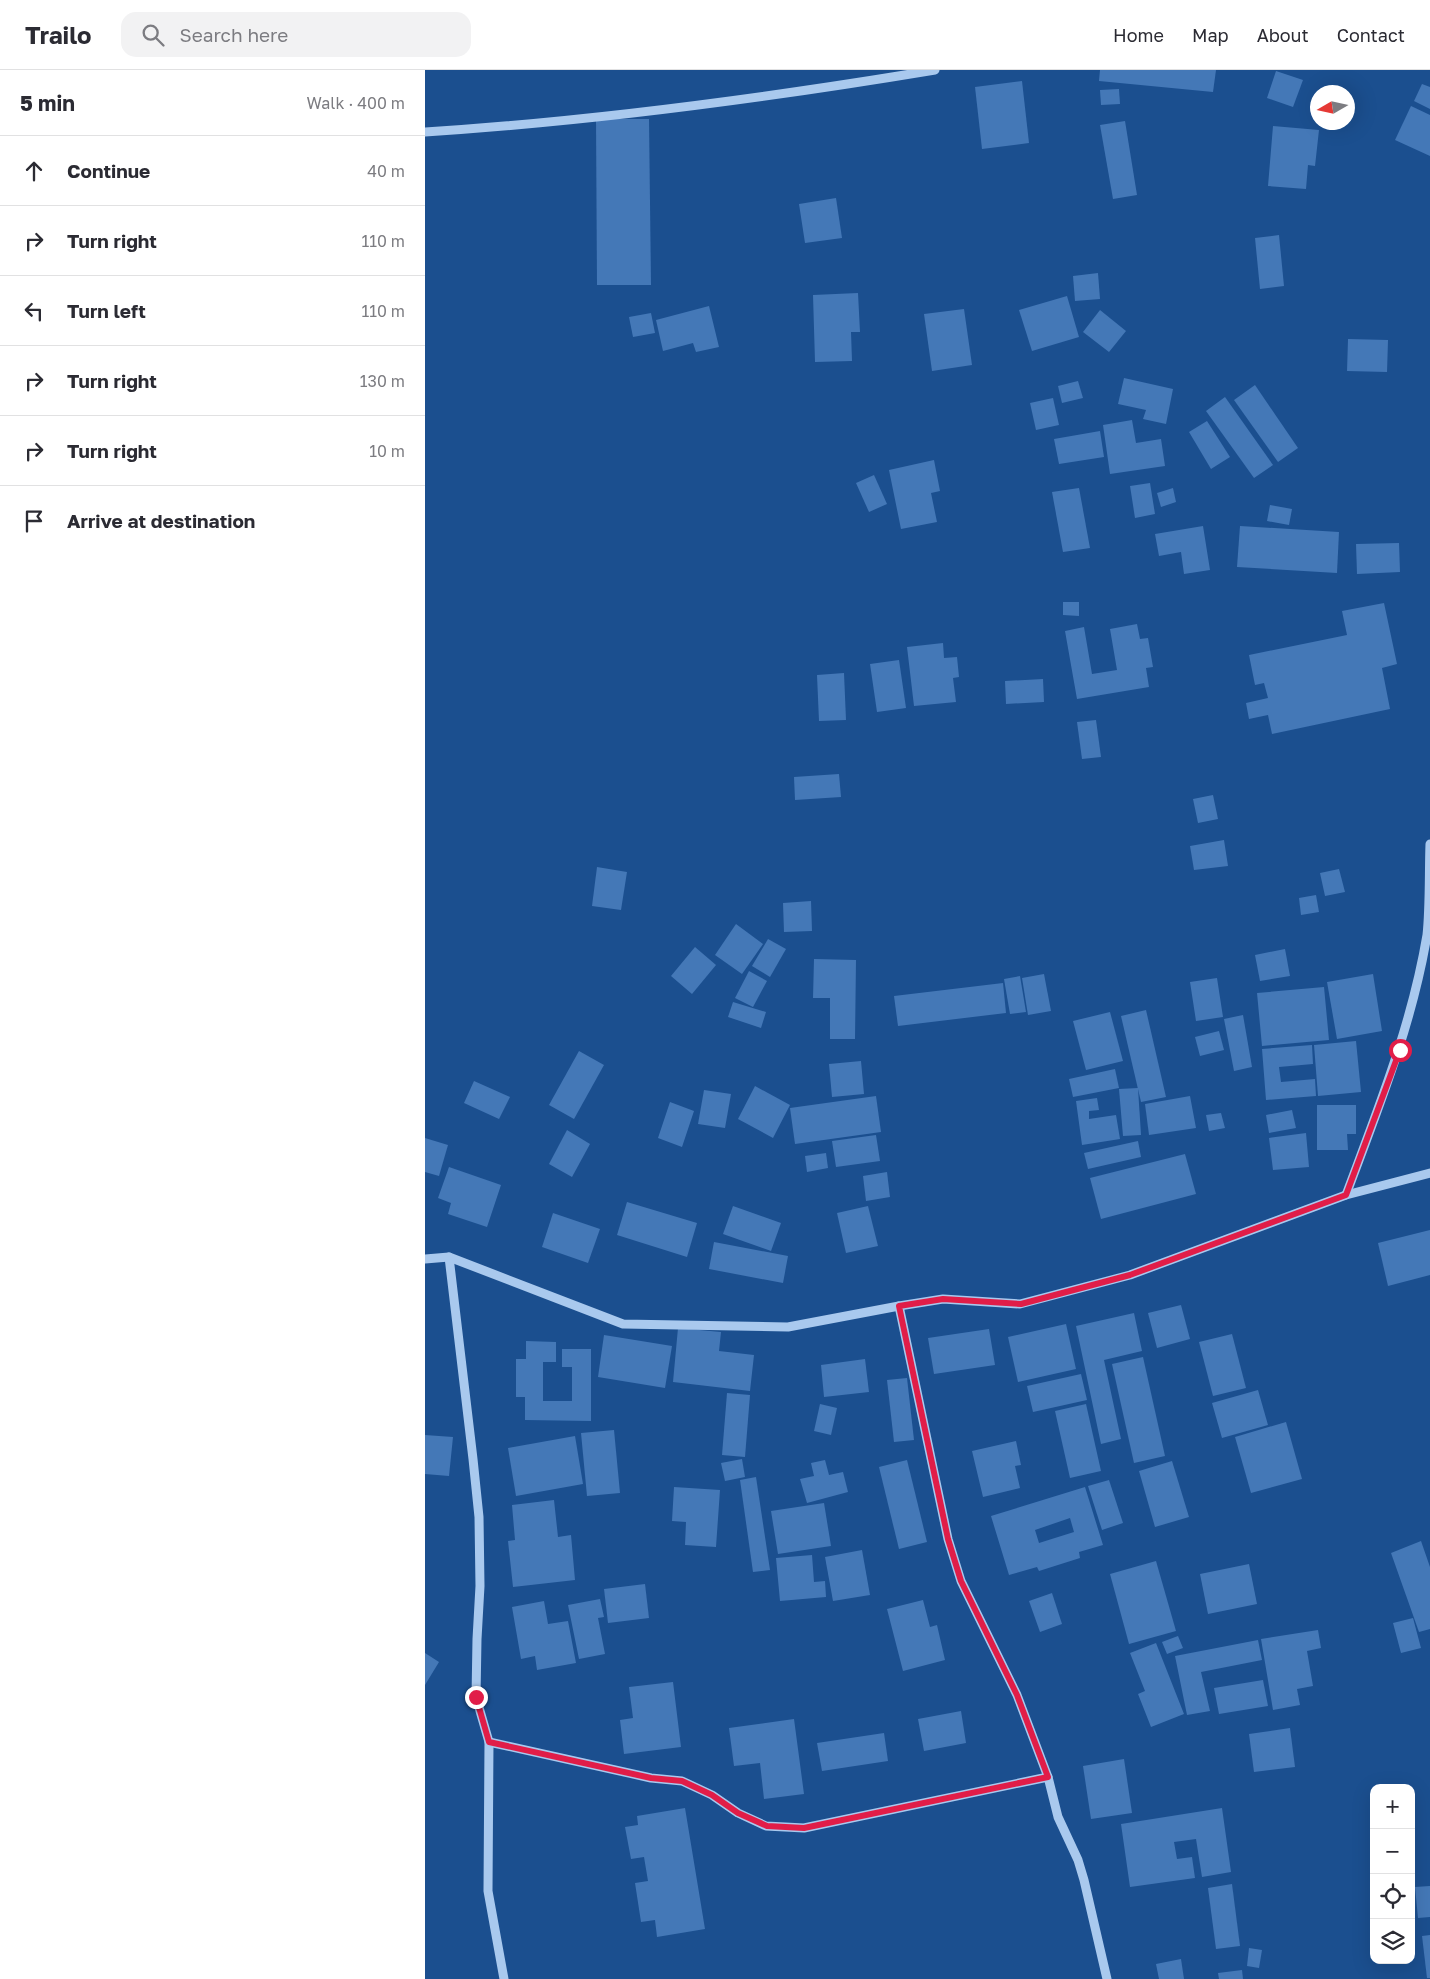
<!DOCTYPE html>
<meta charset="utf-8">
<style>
:root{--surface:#fff;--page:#f2f2f3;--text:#2b2b33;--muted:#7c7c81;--line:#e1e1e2}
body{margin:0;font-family:"Golos Text",sans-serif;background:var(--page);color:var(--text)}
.controls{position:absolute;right:15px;bottom:15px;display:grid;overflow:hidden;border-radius:10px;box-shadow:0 5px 20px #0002}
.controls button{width:45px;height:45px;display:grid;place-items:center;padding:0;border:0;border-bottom:1px solid var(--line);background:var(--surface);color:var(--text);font:25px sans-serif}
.compass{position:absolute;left:885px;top:15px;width:45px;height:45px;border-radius:50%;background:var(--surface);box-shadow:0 5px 20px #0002;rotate:261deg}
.stop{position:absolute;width:15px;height:15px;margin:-11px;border:4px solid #e11d48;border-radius:50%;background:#fff}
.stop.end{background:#e11d48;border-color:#fff;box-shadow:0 1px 5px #0008}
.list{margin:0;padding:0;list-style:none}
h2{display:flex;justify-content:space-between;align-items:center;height:65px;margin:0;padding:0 20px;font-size:21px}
h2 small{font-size:16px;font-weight:400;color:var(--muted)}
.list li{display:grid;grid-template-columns:32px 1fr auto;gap:15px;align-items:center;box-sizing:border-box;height:70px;padding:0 20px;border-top:1px solid var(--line)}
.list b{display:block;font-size:19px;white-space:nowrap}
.list em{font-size:16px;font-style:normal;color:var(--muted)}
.icon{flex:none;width:28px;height:28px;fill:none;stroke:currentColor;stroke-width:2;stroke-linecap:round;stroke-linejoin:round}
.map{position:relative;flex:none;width:1005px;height:1909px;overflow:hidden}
header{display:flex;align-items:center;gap:30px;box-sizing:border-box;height:70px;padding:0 25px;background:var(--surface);border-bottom:1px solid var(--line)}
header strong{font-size:24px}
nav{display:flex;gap:28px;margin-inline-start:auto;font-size:18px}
.search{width:350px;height:45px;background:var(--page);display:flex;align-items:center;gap:12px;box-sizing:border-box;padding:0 18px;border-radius:15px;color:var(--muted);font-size:19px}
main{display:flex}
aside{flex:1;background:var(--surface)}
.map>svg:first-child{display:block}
</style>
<header>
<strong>Trailo</strong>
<div class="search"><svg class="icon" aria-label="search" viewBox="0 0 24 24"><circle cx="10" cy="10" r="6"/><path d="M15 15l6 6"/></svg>Search here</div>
<nav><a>Home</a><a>Map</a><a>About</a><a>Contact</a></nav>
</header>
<main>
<aside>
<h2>5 min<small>Walk · 400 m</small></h2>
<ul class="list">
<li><svg class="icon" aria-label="ahead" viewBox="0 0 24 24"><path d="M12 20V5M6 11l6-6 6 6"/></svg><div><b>Continue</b></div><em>40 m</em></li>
<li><svg class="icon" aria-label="right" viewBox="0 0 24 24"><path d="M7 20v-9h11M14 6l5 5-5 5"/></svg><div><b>Turn right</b></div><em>110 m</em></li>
<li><svg class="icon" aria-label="left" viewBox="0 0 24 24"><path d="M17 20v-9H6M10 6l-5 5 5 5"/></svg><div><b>Turn left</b></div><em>110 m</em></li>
<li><svg class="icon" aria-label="right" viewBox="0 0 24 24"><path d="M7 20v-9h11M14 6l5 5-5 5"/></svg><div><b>Turn right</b></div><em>130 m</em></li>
<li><svg class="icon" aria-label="right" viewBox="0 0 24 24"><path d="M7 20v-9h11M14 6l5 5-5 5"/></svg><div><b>Turn right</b></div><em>10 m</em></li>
<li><svg class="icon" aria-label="arrive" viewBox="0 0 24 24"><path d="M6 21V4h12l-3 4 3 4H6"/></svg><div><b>Arrive at destination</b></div></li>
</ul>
</aside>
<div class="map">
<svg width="1005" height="1909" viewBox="0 0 1005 1909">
<rect width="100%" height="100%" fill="#1b4f8f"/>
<g fill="#4478b7" fill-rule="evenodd">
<polygon points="675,0 791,0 788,22 674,11"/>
<polygon points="851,1 878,10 868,37 842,28"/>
<polygon points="597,11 604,73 557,79 550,17"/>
<polygon points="997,14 1005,17 1005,39 989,31"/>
<polygon points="694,19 695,34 676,35 675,20"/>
<polygon points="986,36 1005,45 1005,86 970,70"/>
<polygon points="171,49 224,49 226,215 172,215"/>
<polygon points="700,51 712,125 688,129 675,55"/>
<polygon points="848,56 894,60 890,96 883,95 881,119 843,116"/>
<polygon points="411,128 417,168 380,173 374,134"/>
<polygon points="854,165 859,216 835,219 830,168"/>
<polygon points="673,203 675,229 650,231 648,206"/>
<polygon points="433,223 435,262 426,262 427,291 390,292 388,225"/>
<polygon points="642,226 654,267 607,281 594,240"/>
<polygon points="284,236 294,277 271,282 268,273 238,281 231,250"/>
<polygon points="539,239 547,295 507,301 499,244"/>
<polygon points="675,240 701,261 684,282 658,262"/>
<polygon points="226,243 230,263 208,267 204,247"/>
<polygon points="923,269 963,270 962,302 922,301"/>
<polygon points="699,308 748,319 741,354 718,349 721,340 693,334"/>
<polygon points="653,311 658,328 637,333 633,316"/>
<polygon points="830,315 873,378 853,392 809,330"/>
<polygon points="800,327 848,395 829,408 781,341"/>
<polygon points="628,328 634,355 611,360 605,333"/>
<polygon points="707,350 711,373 736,369 740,396 685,404 678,355"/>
<polygon points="782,351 805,387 786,399 764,362"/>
<polygon points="675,361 679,387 634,394 629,369"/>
<polygon points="509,390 515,421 506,423 512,452 476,459 464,400"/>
<polygon points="449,405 462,434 444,442 431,413"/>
<polygon points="725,413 730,444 710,448 705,416"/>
<polygon points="654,418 665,478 638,482 627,422"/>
<polygon points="748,418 751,432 736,437 732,423"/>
<polygon points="845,435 867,439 864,455 842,451"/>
<polygon points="778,456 785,500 759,504 756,482 734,486 730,464"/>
<polygon points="815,456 914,462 912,503 812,497"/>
<polygon points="974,473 975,502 932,504 931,474"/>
<polygon points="638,532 654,532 654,546 638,545"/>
<polygon points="959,533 972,594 957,598 965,639 847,664 843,645 824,649 821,633 843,628 839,613 830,615 824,585 922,565 917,541"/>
<polygon points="712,554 715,569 723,568 728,597 721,598 724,617 652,629 640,561 659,557 667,604 692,600 685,559"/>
<polygon points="518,573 519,588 532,587 534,607 528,608 531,632 489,636 482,577"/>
<polygon points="474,590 481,638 452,642 445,594"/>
<polygon points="419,603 421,650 394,651 392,605"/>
<polygon points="618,609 619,632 581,634 580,611"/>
<polygon points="671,650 676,687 657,689 652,652"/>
<polygon points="414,704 416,727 370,730 369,707"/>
<polygon points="788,725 793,749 773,753 768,729"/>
<polygon points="799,770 803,796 769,800 765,776"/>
<polygon points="172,797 202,802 196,840 167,836"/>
<polygon points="914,799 920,822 900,826 895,803"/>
<polygon points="891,825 894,842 876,845 874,828"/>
<polygon points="386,831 387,861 359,862 358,833"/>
<polygon points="311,854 338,874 317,904 290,885"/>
<polygon points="343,869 361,879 345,907 327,896"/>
<polygon points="270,877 291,895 267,924 246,906"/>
<polygon points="860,879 865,906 835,911 830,885"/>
<polygon points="389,889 431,890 430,969 405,969 405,928 388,928"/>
<polygon points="324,901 342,911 328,937 310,928"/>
<polygon points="619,904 626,941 603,945 597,908"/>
<polygon points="948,904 957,961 912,969 902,912"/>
<polygon points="595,906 601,942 585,944 579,909"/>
<polygon points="792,908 798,947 771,951 765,912"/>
<polygon points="578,913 581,943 473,956 469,926"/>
<polygon points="899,917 904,970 837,976 832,923"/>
<polygon points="308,932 341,942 336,958 303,947"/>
<polygon points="721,940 741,1027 716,1032 696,946"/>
<polygon points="685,942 698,991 661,1000 648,951"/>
<polygon points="818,945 827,997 809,1001 799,949"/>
<polygon points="794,961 799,980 775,986 770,967"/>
<polygon points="931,971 936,1022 893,1026 889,975"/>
<polygon points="887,975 888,994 854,997 856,1012 890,1009 891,1026 841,1030 837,979"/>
<polygon points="154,981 179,995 149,1049 124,1035"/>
<polygon points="436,991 439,1024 407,1027 404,994"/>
<polygon points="690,999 694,1018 648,1027 644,1009"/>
<polygon points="49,1011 85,1027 74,1049 39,1033"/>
<polygon points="330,1016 365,1035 348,1068 313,1049"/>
<polygon points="713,1018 716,1065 698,1066 694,1019"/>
<polygon points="279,1020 306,1024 300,1058 273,1054"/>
<polygon points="451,1026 456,1062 370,1074 365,1038"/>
<polygon points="765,1026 771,1058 724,1065 720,1034"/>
<polygon points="672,1028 674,1040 664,1041 664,1049 691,1045 695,1069 657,1075 651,1031"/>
<polygon points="245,1032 269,1041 257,1077 233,1068"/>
<polygon points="892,1035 931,1035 931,1064 922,1064 923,1080 892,1080"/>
<polygon points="867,1040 871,1058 844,1063 841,1045"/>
<polygon points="796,1043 800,1058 784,1061 781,1045"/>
<polygon points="142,1060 165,1074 147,1107 124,1094"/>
<polygon points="881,1063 884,1097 848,1100 844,1068"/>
<polygon points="451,1065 455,1091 411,1097 407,1071"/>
<polygon points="0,1068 23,1075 14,1106 0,1102"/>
<polygon points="713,1071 716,1087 663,1099 659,1083"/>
<polygon points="401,1083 403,1098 382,1102 380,1086"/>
<polygon points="760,1084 771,1124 676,1149 665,1108"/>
<polygon points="24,1097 76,1115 62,1157 23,1144 26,1133 13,1128"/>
<polygon points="462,1102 465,1127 441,1131 438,1106"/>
<polygon points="202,1132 272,1153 262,1187 192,1165"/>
<polygon points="308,1136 356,1153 346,1181 298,1164"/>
<polygon points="443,1136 453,1176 421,1183 412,1143"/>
<polygon points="128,1143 175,1159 163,1193 117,1177"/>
<polygon points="1005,1160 1005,1205 963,1216 953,1173"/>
<polygon points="289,1172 363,1186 358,1213 284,1199"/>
<polygon points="756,1235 765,1269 732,1278 723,1243"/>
<polygon points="709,1243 717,1281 679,1290 696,1369 676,1374 651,1256"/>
<polygon points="641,1254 651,1299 593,1312 583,1267"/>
<polygon points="253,1258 296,1262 294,1281 329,1285 325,1321 248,1312"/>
<polygon points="564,1259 570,1295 509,1304 503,1268"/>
<polygon points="807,1264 821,1318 788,1326 774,1272"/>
<polygon points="179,1265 247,1276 240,1318 173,1307"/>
<polygon points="101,1271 131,1272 131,1292 118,1292 118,1331 147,1331 147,1297 137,1297 137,1279 166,1279 166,1351 100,1350 100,1327 91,1327 91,1289 101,1289"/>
<polygon points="718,1287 740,1386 709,1393 687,1294"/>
<polygon points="440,1289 444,1322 399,1327 396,1295"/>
<polygon points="656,1304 662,1330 608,1342 602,1316"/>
<polygon points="482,1308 489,1370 469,1372 462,1310"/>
<polygon points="833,1320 843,1355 797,1368 787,1333"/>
<polygon points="302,1323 325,1325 320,1387 297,1385"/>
<polygon points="395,1334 412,1338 406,1365 389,1361"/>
<polygon points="661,1334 676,1401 645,1408 630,1341"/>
<polygon points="861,1352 877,1409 826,1423 810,1367"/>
<polygon points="189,1360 195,1423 162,1426 156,1363"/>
<polygon points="0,1365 28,1367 24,1406 0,1404"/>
<polygon points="150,1366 158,1414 91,1426 83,1378"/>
<polygon points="591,1371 596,1395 590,1396 595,1418 558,1427 547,1381"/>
<polygon points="317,1389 320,1407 300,1411 296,1393"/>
<polygon points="400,1390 404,1405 418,1402 423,1422 382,1433 375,1409 389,1406 386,1393"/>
<polygon points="482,1390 502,1472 474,1479 454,1397"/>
<polygon points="747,1391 764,1447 730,1457 714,1401"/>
<polygon points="331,1407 345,1500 328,1502 315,1410"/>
<polygon points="684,1410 698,1453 677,1460 663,1416"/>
<polygon points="249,1417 295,1420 291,1477 260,1475 261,1452 247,1451"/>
<path d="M660 1417 678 1475 654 1482 655 1488 614 1501 612 1497 584 1505 566 1446ZM645 1448 649 1462 614 1473 610 1460Z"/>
<polygon points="129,1430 133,1467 146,1465 150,1510 88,1517 83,1471 90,1470 87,1435"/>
<polygon points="399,1433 406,1476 353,1484 346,1441"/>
<polygon points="996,1471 1005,1497 1005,1559 994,1562 966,1483"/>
<polygon points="437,1480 445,1525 408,1531 400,1487"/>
<polygon points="387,1485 389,1512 400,1511 401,1527 355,1531 351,1488"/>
<polygon points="731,1491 751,1561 704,1574 685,1504"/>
<polygon points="824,1494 832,1534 783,1544 775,1504"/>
<polygon points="220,1514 224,1548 183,1553 179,1519"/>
<polygon points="627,1523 637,1554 615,1562 604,1531"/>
<polygon points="175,1529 179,1547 173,1548 180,1584 154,1589 143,1535"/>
<polygon points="498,1530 505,1557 512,1555 520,1590 478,1601 462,1539"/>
<polygon points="119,1531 123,1554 143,1551 151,1593 112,1600 110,1586 96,1589 87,1537"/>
<polygon points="988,1548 996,1578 976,1583 968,1553"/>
<polygon points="893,1560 896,1578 882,1581 888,1616 872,1619 875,1635 848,1640 836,1569"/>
<polygon points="753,1566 758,1578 742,1584 737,1572"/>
<polygon points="833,1570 837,1590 776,1602 785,1641 762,1645 750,1586"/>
<polygon points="731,1573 759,1644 726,1657 713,1624 720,1621 705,1583"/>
<polygon points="0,1583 14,1592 0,1615"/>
<polygon points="838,1610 843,1636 794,1644 789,1618"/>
<polygon points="248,1612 256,1677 199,1684 195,1650 208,1648 204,1617"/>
<polygon points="536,1641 541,1673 499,1681 493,1649"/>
<polygon points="369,1649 379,1724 339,1729 335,1693 309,1696 304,1658"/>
<polygon points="865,1658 870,1697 829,1702 824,1664"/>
<polygon points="459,1663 463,1691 397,1701 392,1673"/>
<polygon points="699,1689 707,1743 666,1749 658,1696"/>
<polygon points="260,1738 280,1859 232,1867 230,1850 216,1852 210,1813 223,1811 219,1787 206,1789 200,1757 213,1755 212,1746"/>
<polygon points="797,1738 806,1802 777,1807 771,1769 749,1772 752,1789 767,1787 770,1808 705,1817 696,1754"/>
<polygon points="807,1814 815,1876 791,1879 783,1818"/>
<polygon points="1005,1816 1005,1847 993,1848 990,1817"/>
<polygon points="1005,1865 1005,1908 1002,1908 997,1866"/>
<polygon points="824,1878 837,1880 834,1898 822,1896"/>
<polygon points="756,1889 759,1909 734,1909 731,1894"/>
<polygon points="817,1900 818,1909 794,1909 793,1903"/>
</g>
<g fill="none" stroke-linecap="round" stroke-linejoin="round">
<g stroke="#a9c9ee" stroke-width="9">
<path d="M0 62C171 51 341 28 510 0"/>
<path d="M921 1125C953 1039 987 955 1002 865 1005 838 1004 801 1005 774"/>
<polyline points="24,1187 48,1389 54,1447 55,1516 52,1569 51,1627 64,1672 63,1821 79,1909"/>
<polyline points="0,1189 24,1187 198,1254 363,1257 474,1236 518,1229 595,1234 705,1205 921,1125 1005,1103"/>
<polyline points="474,1236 523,1469 536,1511 592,1625 623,1707 633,1747 653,1790 659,1810 682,1909"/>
<polyline points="64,1672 226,1708 257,1711 287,1725 313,1743 341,1756 379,1758 623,1707"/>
</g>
</g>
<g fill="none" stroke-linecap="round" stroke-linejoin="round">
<polyline stroke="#e11d48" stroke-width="6" points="51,1627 64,1672 226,1708 257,1711 287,1725 313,1743 342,1756 379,1758 623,1707 592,1625 536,1511 523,1469 474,1236 518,1229 596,1234 705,1205 921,1125 975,980"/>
</g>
</svg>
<div class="controls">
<button>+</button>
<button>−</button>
<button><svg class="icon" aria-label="locate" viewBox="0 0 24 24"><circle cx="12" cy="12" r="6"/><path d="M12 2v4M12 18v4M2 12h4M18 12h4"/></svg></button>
<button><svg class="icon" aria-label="layers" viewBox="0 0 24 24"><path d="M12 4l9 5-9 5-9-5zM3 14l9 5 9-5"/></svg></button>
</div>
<svg class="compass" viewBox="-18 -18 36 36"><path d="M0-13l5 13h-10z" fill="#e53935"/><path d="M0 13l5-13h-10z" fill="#7c7c81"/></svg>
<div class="stop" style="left:975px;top:980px"></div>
<div class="stop end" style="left:51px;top:1627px"></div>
</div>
</main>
